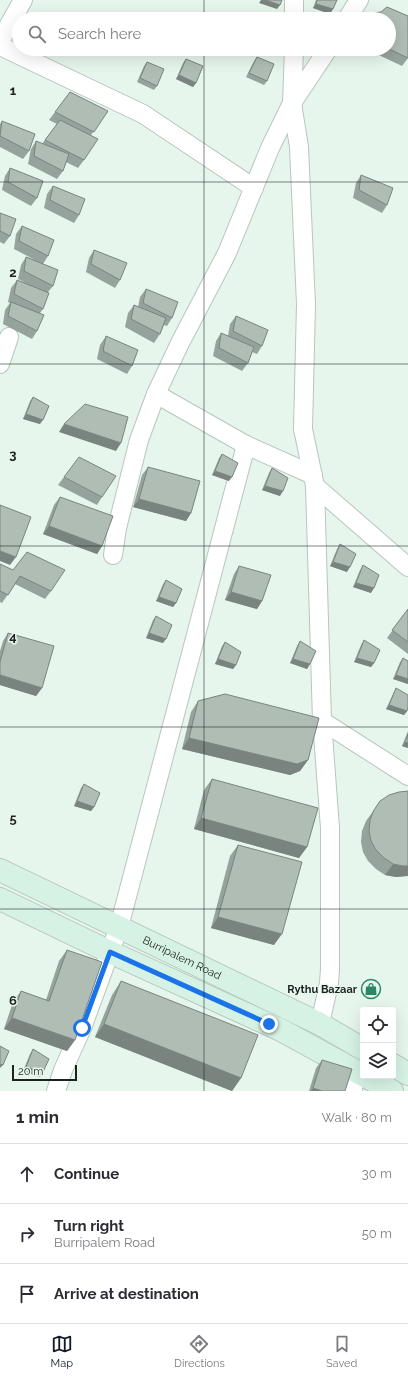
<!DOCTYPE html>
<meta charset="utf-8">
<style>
:root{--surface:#fff;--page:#f7f7f7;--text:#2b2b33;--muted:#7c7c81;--line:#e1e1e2;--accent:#111827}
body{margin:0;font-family:Raleway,sans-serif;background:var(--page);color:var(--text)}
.controls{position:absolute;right:12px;bottom:12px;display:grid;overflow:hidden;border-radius:4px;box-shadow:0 4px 16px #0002}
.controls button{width:36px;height:36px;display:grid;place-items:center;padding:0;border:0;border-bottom:1px solid var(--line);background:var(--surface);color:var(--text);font:20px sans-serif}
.scale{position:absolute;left:12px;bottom:10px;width:65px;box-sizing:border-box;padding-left:4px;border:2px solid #1c221e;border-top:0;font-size:11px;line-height:14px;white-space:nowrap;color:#1c221e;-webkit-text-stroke:3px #e7f6ed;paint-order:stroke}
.stop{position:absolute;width:12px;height:12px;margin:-9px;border:3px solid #1a73e8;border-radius:50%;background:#fff}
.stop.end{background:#1a73e8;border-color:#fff;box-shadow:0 1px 4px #0008}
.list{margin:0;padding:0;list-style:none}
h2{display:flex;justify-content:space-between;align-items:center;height:52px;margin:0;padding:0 16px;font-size:17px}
h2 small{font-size:13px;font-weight:400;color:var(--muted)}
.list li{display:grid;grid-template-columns:26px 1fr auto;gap:12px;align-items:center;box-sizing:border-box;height:60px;padding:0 16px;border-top:1px solid var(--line)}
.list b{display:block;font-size:15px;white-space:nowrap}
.list p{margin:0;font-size:13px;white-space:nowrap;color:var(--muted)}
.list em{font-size:13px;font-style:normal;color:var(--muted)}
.icon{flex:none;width:22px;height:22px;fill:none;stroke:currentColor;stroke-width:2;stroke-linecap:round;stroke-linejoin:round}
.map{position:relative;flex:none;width:408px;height:1091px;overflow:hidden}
.search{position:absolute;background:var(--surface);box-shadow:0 4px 16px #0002;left:12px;right:12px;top:12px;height:44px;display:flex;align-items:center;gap:10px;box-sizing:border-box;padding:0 14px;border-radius:22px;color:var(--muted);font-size:15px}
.sheet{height:232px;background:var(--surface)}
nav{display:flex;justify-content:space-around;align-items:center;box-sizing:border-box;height:56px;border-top:1px solid var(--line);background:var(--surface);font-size:11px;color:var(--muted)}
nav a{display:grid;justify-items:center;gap:2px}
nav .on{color:var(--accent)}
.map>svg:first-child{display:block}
</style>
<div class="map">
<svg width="408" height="1091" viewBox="0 0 408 1091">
<rect width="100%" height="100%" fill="#e7f6ed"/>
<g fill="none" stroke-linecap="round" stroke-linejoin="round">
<g stroke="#b7c6be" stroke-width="20">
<g id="minor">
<polyline points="294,0 294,19"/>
<polyline points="347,19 359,0"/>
<polyline points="0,41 23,0"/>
<polyline points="0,46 143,114 254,188"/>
<polyline points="294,49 292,103 299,147 306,304 303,429 315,486 322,721 330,828 330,969 329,983 320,1024"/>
<polyline points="0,364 9,337"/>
<polyline points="156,394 246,445 313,475"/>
<polyline points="315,486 408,567"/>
<polyline points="113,555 117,528 139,440 156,394 180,343 227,253 270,148 292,103 328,49"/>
<polyline points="322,721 408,776"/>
<polyline points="56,1091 63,1070 82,1028 119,927 246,445"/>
<polyline points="353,1091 355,1070"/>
</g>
</g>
<g stroke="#b7c6be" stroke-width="24">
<g id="secondary">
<path id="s1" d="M0 870 320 1024 363 1049"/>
<polyline points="0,899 110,952 281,1030 363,1075"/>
<polyline points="393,1065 408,1074"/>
<polyline points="365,1076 392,1091"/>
</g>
</g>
<use href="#minor" stroke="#fff" stroke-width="18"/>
<use href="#secondary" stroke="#d6f2e5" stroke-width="22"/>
</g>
<g fill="#96a39c">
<polygon points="316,0 337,0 330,14 313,8"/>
<polygon points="387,7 408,16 408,58 402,66 366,49 389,49 389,19 360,19 364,14 381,12"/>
<polygon points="257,57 267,81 264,85 246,77 254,61"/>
<polygon points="186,59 196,83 193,87 176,79 183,63"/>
<polygon points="147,62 157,86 154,90 137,82 144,66"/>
<polygon points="108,111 91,135 84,160 78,168 66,162 63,171 57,179 28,164 31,149 36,141 42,144 57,124 49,120 55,112"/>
<polygon points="2,121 29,151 23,159 0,147 0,124"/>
<polygon points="10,168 37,198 31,206 2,190 5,176"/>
<polygon points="361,175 387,205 382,213 353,198 356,183"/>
<polygon points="53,186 79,215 74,223 44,208 47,194"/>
<polygon points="0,213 10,236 4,244 0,242"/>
<polygon points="22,226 48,256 43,264 53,286 48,292 43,309 40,313 37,331 32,339 3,324 5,310 10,303 8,302 11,288 17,280 26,283 18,279 21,265 26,257 35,260 14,249 16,234"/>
<polygon points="94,250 120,280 115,288 86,272 89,258"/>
<polygon points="146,289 172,318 167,326 164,325 160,334 154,343 125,327 128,313 134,305 138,307 140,297"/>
<polygon points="236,316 262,346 257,354 252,352 248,363 242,371 213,356 216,341 221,333 228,336 230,324"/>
<polygon points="106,336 132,366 127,374 97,359 100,345"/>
<polygon points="33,397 40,424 23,419 30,401"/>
<polygon points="222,454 229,481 212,475 219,458"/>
<polygon points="148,467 191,513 186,521 133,507 142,475"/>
<polygon points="272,468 280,496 262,490 269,473"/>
<polygon points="64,477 102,497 97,505 58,485"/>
<polygon points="60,497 102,546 97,554 43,534 54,505"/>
<polygon points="340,544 347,572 330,566 337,549"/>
<polygon points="0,564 51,591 45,599 15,584 2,603 0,602"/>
<polygon points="363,565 371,593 353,587 360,570"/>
<polygon points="239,566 262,601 257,609 225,600 234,574"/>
<polygon points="166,580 176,603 173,607 156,601 163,584"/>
<polygon points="408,609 408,654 387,638"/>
<polygon points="156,616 163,643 146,638 153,620"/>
<polygon points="8,633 42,688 36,696 0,685 0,651 3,641"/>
<polygon points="364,640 374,663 371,667 354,662 361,645"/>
<polygon points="300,641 310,664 307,669 290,663 297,646"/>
<polygon points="225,642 236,665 233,669 215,664 222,646"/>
<polygon points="403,658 408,661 408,684 393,679 400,662"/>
<polygon points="396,688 407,711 404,715 386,709 394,692"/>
<polygon points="198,701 308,760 300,771 290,775 182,749 191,712"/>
<polygon points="408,731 408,748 402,746"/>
<polygon points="212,779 307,847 299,858 194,829 204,790"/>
<polygon points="84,784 94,807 91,811 74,806 81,788"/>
<polygon points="374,810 406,876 396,877 385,875 376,869 368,861 363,852 361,842 362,831 366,821"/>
<polygon points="238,845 274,945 211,928 230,856"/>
<polygon points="67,950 75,1040 67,1051 4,1029 13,1002 21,991 46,1000 59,961"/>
<polygon points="121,981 241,1078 232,1091 95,1037 112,995"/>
<polygon points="33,1049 40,1077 23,1071 30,1054"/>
<polygon points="322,1060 345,1091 309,1091 316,1068"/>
</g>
<g fill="#7a847f">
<polygon points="261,0 265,0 280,5 277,9 259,3"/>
<polygon points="316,4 333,9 330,14 313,8"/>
<polygon points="179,75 196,83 193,87 176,79"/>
<polygon points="26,414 43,420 40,424 23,419"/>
<polygon points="64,424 121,443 116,451 59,432"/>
<polygon points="215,471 232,477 229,481 212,475"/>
<polygon points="265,486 283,491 280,496 262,490"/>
<polygon points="139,499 191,513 186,521 133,507"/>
<polygon points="49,526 102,546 97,554 43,534"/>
<polygon points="0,551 16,557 10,565 0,561"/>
<polygon points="333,562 350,567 347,572 330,566"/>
<polygon points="356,583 374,588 371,593 353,587"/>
<polygon points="231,592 262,601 257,609 225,600"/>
<polygon points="159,597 176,603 173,607 156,601"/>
<polygon points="149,633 166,639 163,643 146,638"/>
<polygon points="357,658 374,663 371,667 354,662"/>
<polygon points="218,659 236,665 233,669 215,664"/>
<polygon points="293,659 310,664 307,669 290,663"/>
<polygon points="0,675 42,688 36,696 0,685"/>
<polygon points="396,675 408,679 408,684 393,679"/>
<polygon points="389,705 407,711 404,715 386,709"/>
<polygon points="189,738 308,760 300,771 290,775 182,749"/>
<polygon points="405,742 408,743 408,748 402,746"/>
<polygon points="77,801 94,807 91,811 74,806"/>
<polygon points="201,818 307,847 299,858 194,829"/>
<polygon points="393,864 408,866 408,876 396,877 385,875"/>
<polygon points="218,917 282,934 274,945 211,928"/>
<polygon points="12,1018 75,1040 67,1051 4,1029"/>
<polygon points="104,1024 241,1078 232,1091 95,1037"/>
<polygon points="0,1064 3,1065 0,1068"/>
<polygon points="26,1067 43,1072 40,1077 23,1071"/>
<polygon points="313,1088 322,1091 311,1091"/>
</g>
<g fill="#afbdb5" stroke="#7a847f">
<polygon points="265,0 282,0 280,5"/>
<polygon points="317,0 337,0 333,9 316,4"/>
<polygon points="387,7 408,16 408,58 389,49 389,19 361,19 364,14 381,12"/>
<polygon points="97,16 104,19 96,19"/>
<polygon points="257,57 274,64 267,81 249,73"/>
<polygon points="186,59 203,66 196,83 179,75"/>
<polygon points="147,62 164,69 157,86 140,78"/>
<polygon points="70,92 108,111 94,132 55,112"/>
<polygon points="60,120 98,139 84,160 45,140"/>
<polygon points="2,121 35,134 29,151 0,136"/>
<polygon points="36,141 69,154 63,171 34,156"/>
<polygon points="10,168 43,181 37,198 8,182"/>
<polygon points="361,175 393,188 387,205 359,190"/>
<polygon points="53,186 85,199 79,215 50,200"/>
<polygon points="0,213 16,219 10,236 0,231"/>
<polygon points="22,226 54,240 48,256 19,241"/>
<polygon points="94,250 127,263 120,280 91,264"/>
<polygon points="26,257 58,270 53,286 24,271"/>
<polygon points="17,280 49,293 43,309 14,294"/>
<polygon points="146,289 178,302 172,318 143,303"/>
<polygon points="11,302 44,315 37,331 8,316"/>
<polygon points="134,305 166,318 160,334 131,319"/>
<polygon points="236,316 268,330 262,346 233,331"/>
<polygon points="221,333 254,347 248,363 219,348"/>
<polygon points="106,336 138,350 132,366 103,351"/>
<polygon points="33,397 49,406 43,420 26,414"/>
<polygon points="85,404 128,417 121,443 64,424"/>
<polygon points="222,454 238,463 232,477 215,471"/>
<polygon points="79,457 116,476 102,497 64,477"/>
<polygon points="148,467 200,481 191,513 139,499"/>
<polygon points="272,468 288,478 283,491 265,486"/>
<polygon points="60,497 113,516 102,546 49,526"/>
<polygon points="0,505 31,517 16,557 0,551"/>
<polygon points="340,544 356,554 350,567 333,562"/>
<polygon points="27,552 65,570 51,591 20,576 8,595 0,591 0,564 13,570"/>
<polygon points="363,565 379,575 374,588 356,583"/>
<polygon points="239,566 271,575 262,601 231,592"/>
<polygon points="166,580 182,589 176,603 159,597"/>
<polygon points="408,609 408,642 392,630"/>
<polygon points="156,616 172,625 166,639 149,633"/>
<polygon points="8,633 54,646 42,688 0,675 0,662"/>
<polygon points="364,640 380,650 374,663 357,658"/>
<polygon points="300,641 316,651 310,664 293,659"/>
<polygon points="225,642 241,652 236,665 218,659"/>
<polygon points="403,658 408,661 408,679 396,675"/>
<polygon points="396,688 408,695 408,707 407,711 389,705"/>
<polygon points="225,694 319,718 308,760 297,764 189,738 198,701"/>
<polygon points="408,734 408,743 405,742"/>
<polygon points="212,779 318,808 307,847 201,818"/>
<polygon points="84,784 100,793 94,807 77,801"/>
<polygon points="408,791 408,866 403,866 393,864 384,858 376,850 371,841 369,831 370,820 374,810 380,801 389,795 399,792"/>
<polygon points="238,845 302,862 282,934 218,917"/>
<polygon points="67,950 102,962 75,1040 12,1018 21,991 49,1001"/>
<polygon points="121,981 258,1035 241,1078 104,1024"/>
<polygon points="0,1046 9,1051 3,1065 0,1064"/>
<polygon points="33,1049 49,1059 43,1072 26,1067"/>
<polygon points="322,1060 352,1069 345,1091 322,1091 313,1088"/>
</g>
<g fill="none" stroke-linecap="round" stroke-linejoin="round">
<polyline stroke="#1a73e8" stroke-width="5" points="82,1028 110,952 269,1024"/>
</g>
<path fill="none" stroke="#1c221e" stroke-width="1" stroke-opacity="0.55" d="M204 0V19M204 49V1091M0 182H408M0 364H408M0 546H408M0 727H408M0 909H408"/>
<defs>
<g id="shop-ring" transform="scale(1)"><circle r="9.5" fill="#e7f6ed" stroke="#288861" stroke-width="1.5"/><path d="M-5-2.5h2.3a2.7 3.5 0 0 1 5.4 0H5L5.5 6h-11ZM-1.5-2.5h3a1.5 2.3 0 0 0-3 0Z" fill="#288861"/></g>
</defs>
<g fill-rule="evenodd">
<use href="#shop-ring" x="371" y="989"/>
</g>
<g text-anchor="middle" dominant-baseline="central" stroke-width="3" stroke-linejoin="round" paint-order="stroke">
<g font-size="11" fill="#1c221e" stroke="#e7f6ed">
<text stroke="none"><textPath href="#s1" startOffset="202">Burripalem Road</textPath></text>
</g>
<g font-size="11" font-weight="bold" fill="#1c221e" stroke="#e7f6ed" text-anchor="end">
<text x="357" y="989">Rythu Bazaar</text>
</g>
</g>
<g font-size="13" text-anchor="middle" font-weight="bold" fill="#1c221e" stroke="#e7f6ed" stroke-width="3" stroke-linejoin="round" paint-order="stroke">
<text x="13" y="95">1</text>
<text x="13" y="277">2</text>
<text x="13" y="459">3</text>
<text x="13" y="641">4</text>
<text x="13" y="823">5</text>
<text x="13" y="1005">6</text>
</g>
</svg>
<div class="controls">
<button><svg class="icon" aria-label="locate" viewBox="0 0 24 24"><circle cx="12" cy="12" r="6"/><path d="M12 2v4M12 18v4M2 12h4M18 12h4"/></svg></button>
<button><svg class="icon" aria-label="layers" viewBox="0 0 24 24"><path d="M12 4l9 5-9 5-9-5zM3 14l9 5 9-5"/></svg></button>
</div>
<div class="scale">20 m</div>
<div class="stop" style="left:82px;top:1028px"></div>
<div class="stop end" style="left:269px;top:1024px"></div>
<div class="search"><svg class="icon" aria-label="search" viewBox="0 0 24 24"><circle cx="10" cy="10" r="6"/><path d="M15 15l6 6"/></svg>Search here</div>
</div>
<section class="sheet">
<h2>1 min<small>Walk · 80 m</small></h2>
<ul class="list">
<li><svg class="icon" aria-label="ahead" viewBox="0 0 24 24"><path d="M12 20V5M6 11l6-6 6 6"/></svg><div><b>Continue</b></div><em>30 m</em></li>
<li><svg class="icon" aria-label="right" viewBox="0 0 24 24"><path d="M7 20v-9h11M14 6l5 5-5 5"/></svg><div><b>Turn right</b><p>Burripalem Road</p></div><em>50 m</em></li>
<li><svg class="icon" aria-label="arrive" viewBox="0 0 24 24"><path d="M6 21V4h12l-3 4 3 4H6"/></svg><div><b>Arrive at destination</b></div></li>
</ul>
</section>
<nav>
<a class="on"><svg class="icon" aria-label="map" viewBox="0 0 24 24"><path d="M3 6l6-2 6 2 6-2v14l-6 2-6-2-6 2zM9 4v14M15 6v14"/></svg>Map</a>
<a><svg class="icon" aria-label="directions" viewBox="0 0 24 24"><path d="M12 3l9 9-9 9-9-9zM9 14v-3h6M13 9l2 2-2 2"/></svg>Directions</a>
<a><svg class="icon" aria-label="saved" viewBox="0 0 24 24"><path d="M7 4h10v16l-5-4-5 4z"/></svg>Saved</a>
</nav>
